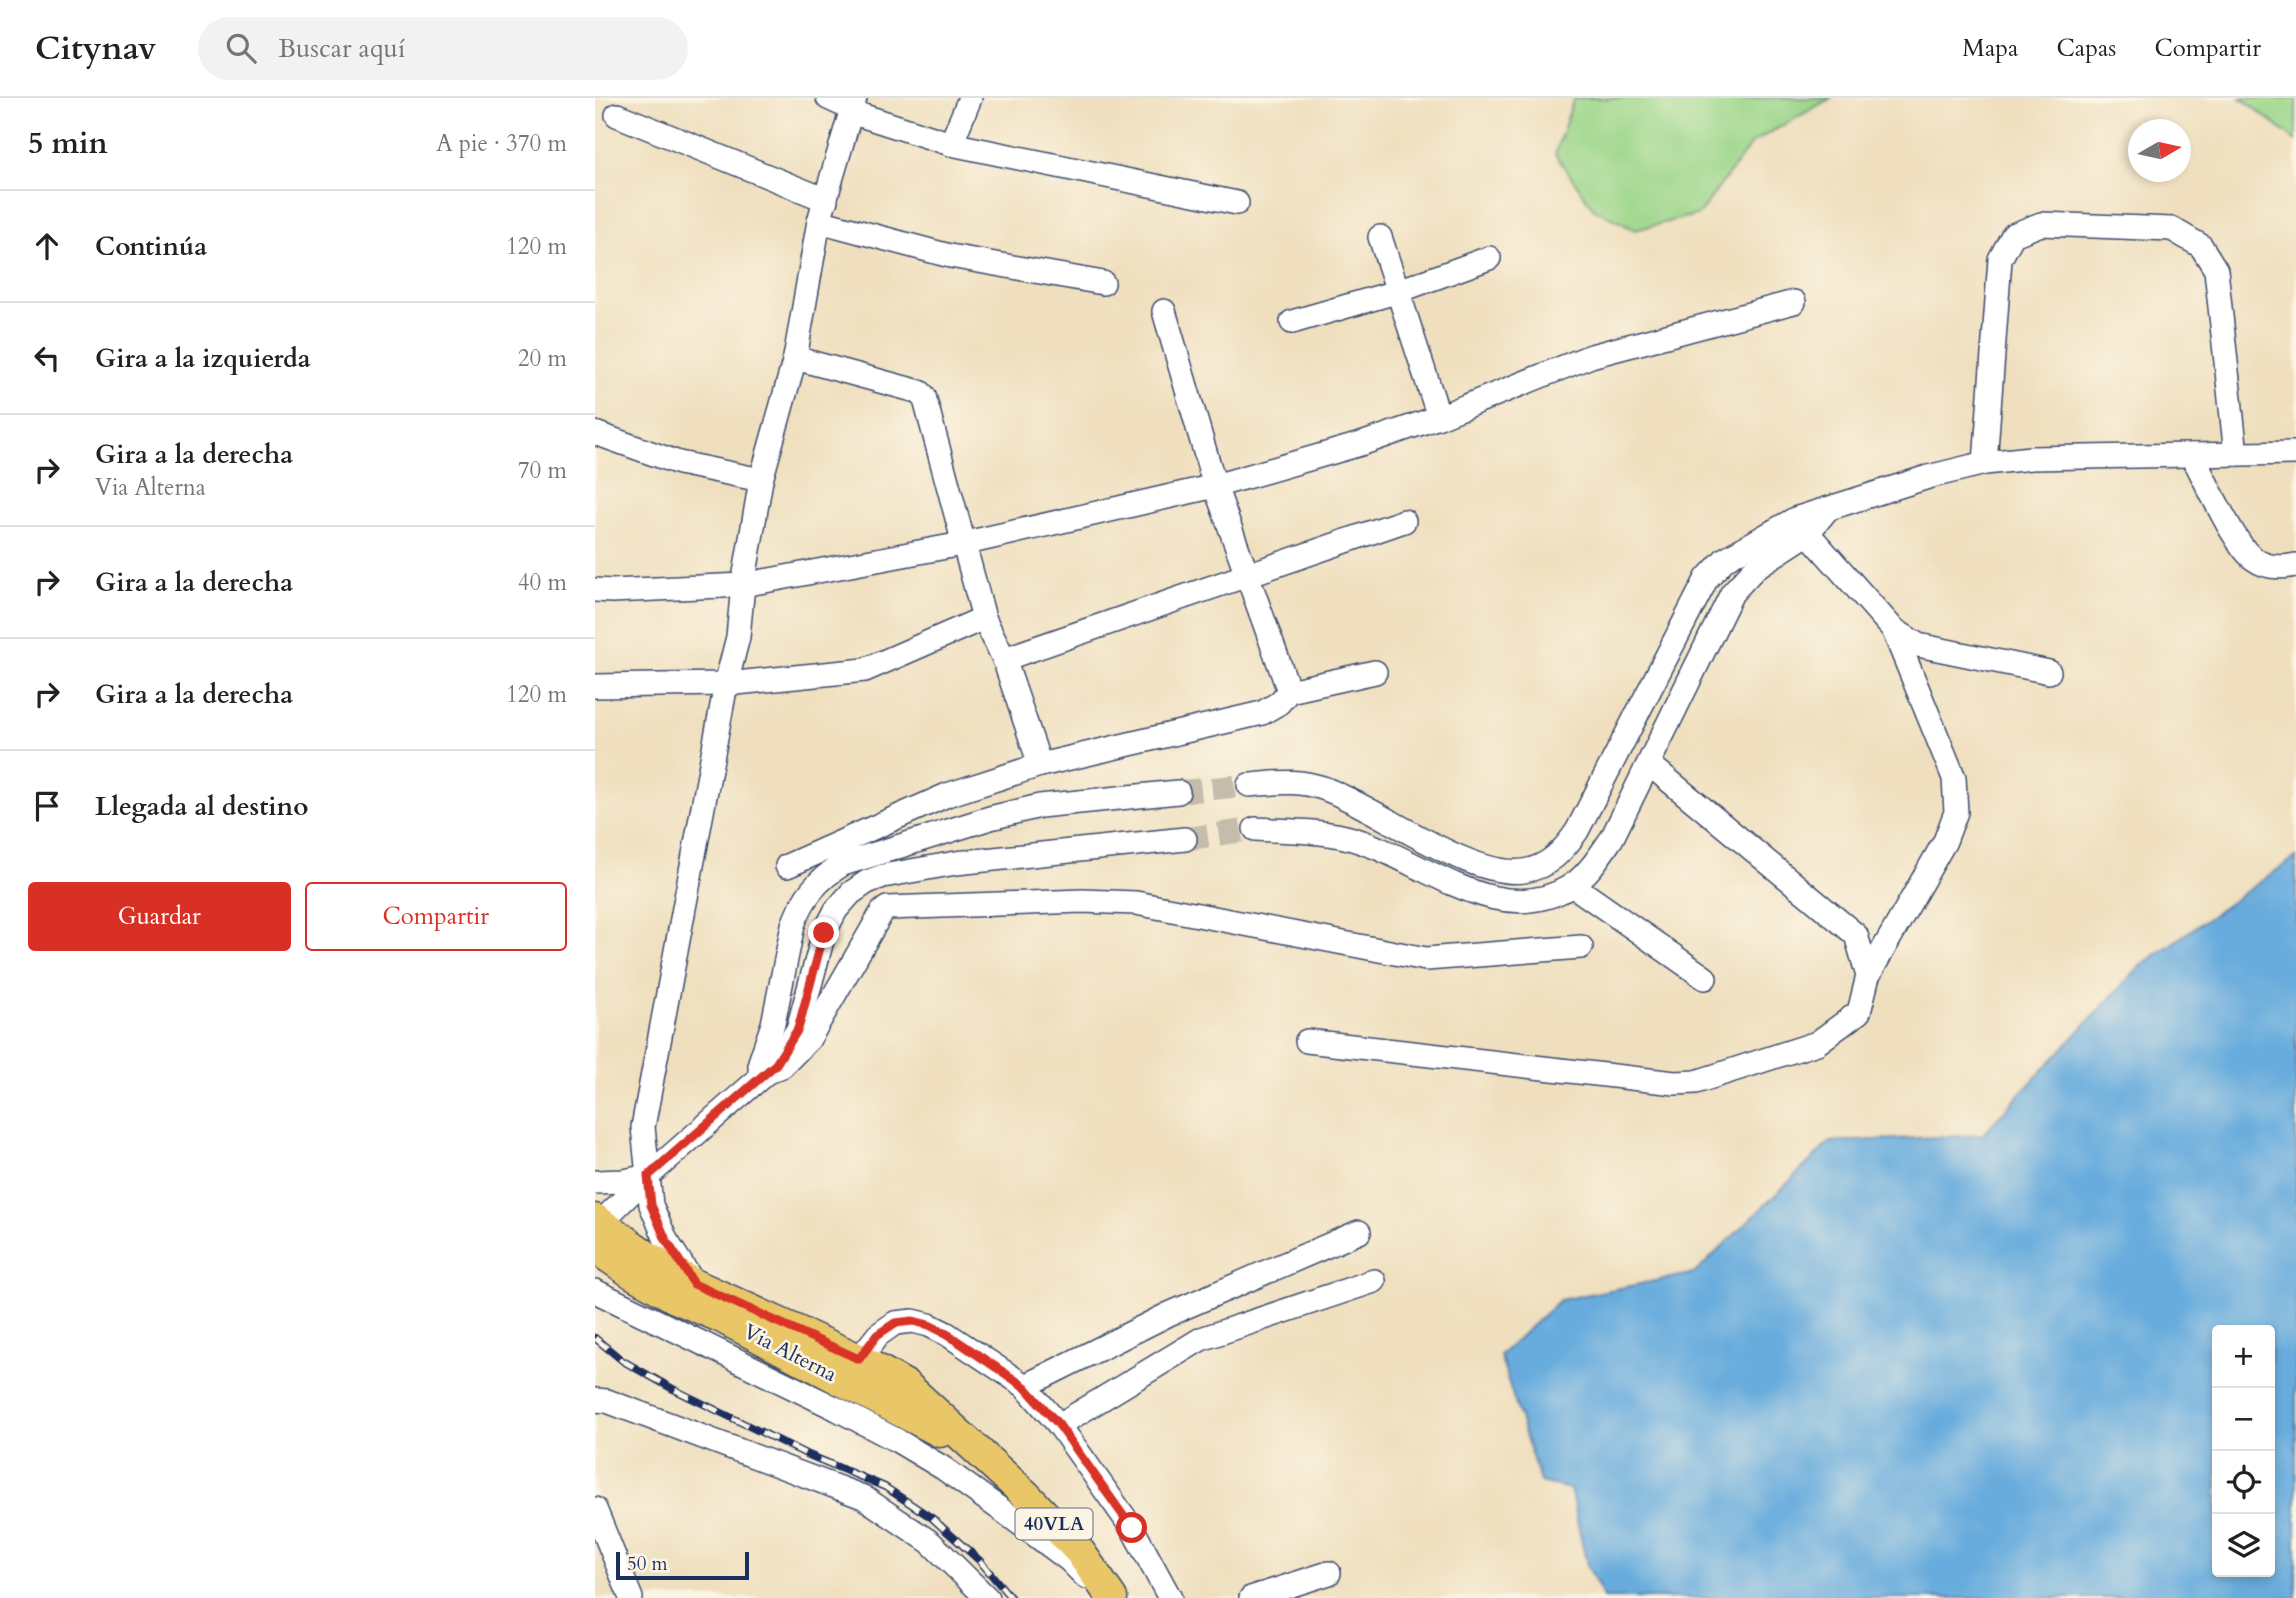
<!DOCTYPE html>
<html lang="es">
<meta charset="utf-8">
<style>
:root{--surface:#fff;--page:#f2f2f2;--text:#222;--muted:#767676;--line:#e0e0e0;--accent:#d93025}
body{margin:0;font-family:Cardo,serif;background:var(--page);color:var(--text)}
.controls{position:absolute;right:21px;bottom:21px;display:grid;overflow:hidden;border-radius:7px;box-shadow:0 4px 10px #0003}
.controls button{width:63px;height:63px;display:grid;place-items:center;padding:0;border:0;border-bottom:2px solid var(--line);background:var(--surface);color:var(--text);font:35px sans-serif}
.compass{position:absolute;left:1533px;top:21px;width:63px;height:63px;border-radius:50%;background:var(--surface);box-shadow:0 4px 10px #0003;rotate:81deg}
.scale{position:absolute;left:21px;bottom:18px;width:133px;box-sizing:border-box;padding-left:7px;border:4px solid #1b2f5e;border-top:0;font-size:19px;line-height:24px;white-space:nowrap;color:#1b2f5e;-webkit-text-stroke:5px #fcf5e5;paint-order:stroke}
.stop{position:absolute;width:21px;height:21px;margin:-16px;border:5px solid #d93025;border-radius:50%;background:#fff}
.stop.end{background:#d93025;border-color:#fff;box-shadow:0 2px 7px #0008}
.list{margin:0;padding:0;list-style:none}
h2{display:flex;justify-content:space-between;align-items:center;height:91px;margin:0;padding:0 28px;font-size:30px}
h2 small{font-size:23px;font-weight:400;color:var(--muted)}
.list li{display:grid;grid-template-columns:46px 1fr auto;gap:21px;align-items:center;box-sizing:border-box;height:112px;padding:0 28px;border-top:2px solid var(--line)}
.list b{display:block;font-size:26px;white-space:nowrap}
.list p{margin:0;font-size:23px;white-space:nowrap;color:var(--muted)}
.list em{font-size:23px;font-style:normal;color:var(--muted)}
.actions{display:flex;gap:14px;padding:21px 28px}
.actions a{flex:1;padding:16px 0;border:2px solid var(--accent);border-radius:7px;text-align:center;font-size:24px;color:var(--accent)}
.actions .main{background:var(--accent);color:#fff}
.icon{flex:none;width:38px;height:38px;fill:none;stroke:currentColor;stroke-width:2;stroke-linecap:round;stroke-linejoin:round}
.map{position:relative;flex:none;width:1701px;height:1500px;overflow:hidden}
header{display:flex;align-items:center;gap:42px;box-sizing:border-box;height:98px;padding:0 35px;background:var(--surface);border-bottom:2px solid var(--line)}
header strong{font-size:33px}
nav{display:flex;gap:38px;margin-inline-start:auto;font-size:24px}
.search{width:490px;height:63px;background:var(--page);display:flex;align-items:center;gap:18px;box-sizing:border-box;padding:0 24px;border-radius:38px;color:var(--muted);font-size:26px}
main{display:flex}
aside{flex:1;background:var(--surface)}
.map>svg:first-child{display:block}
</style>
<header>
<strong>Citynav</strong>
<div class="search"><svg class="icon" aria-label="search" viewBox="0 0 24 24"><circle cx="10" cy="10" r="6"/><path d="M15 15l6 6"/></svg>Buscar aquí</div>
<nav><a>Mapa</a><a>Capas</a><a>Compartir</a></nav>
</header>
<main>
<aside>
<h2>5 min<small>A pie · 370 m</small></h2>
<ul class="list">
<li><svg class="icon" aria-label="ahead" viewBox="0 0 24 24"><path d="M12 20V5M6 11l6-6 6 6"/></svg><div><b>Continúa</b></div><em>120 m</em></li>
<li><svg class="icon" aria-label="left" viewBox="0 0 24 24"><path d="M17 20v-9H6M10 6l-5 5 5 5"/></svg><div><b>Gira a la izquierda</b></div><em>20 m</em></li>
<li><svg class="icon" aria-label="right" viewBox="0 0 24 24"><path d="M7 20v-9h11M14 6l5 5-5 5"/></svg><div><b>Gira a la derecha</b><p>Via Alterna</p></div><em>70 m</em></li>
<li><svg class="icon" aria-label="right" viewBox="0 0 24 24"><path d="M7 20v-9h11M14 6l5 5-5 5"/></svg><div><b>Gira a la derecha</b></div><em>40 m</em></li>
<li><svg class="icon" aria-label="right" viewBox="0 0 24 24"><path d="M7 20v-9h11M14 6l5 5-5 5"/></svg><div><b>Gira a la derecha</b></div><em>120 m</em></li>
<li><svg class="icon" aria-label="arrive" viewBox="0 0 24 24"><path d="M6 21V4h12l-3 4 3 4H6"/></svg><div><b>Llegada al destino</b></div></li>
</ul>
<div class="actions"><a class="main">Guardar</a><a>Compartir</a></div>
</aside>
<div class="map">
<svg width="1701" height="1500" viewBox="0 0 1701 1500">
<rect width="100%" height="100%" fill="#fcf5e5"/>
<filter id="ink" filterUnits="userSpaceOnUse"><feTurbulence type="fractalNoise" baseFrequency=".0143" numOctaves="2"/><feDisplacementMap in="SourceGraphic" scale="14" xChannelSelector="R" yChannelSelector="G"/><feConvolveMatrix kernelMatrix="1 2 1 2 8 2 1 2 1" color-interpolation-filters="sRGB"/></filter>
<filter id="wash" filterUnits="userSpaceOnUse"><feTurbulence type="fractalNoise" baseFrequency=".00686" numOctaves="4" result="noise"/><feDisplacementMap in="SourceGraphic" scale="28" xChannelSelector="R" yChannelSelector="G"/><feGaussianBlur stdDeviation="1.57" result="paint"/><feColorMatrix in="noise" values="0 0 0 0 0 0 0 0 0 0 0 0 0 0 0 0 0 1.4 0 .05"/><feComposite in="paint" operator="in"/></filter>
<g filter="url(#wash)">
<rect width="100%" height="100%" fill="#efdfbe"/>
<g fill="#9ad588" stroke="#5a8273" stroke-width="2">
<polygon points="979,0 1236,0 1157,45 1104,116 1040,132 999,111 960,56"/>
<polygon points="1646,0 1701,0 1701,43 1650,3"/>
</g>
<path fill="#68acdd" stroke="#426e9e" stroke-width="2" fill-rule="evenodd" d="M1701 759V1500H1009L992 1467 975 1391 945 1384 905 1257 965 1202 1100 1175 1235 1044 1387 1037 1546 867ZM1622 1232H1675V1474H1622Z"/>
</g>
<g filter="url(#ink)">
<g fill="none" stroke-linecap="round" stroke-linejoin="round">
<g stroke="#c5bcab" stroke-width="23" stroke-dasharray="23 11" stroke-linecap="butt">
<polyline points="583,694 654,687"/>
<polyline points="590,741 660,731"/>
</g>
<g stroke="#3b496c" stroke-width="26">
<g id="minor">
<polyline points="233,0 257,11"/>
<polyline points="256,14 356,46 642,105"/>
<polyline points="22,17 231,102"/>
<polyline points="356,46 375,0"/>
<polyline points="224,123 355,158 508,185"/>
<polyline points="785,139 844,319"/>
<polyline points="569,213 620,388 694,593"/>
<polyline points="697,224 801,194 894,160"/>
<polyline points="200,260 325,294 329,298 389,520 409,561 445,667"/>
<polyline points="0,335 84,365 166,382"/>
<path d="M1597 357C1609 379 1640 449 1659 461 1671 470 1687 470 1701 467"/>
<polyline points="1390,365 1405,161 1418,137 1446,126 1577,131 1606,148 1621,172 1641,356"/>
<polyline points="1202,423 1298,531 1323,547 1454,574"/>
<polyline points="0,492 17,493 148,487 367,446 620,388 769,345 844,319 996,258 1199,204"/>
<polyline points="409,561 809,423"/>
<polyline points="0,588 131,586 270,572 389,520"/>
<path d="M654 687C682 685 700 681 728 690 782 709 874 781 929 773 954 769 969 752 982 733L1112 480 1130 461 1200 421 1333 379 1390 365 1436 360 1701 355"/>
<path d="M660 731C689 733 721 732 750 739 823 756 900 835 976 788 993 777 1006 756 1017 740L1137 495 1161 469 1212 436 1232 412"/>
<polyline points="192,768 352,697 445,667 667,615 684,605 694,593 780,574"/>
<polyline points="977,787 1110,880"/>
<polyline points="1273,878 1350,743 1361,714 1359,680 1298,531"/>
<polyline points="712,943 1080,985 1101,984 1222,945 1264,914 1273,878 1261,837 1054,666"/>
<polyline points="165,977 187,968 214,941 287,814 292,810 487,803 541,805 831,861 986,849"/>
<path d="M165 977V964L178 926 198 827C209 798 222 782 248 766L395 720 445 708 583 694"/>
<polyline points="0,1084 29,1083 53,1078"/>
<polyline points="0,1130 53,1078 181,966 203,931 229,835 241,812 256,795 272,784 288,778 361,765 590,741"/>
<polyline points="98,1184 71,1142 56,1107 48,1029 131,586 143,539 148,487 166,382 200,260 224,123 260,0"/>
<polyline points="0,1193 242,1311 303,1343 348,1370 412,1416 474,1462 491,1479"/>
<polyline points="264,1261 283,1237 300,1225 318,1223 334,1227 352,1236 430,1288 464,1327 537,1430 575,1500"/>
<polyline points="430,1288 574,1216 764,1134"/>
<polyline points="0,1302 12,1303 268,1399 335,1444 392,1500"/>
<polyline points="464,1327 606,1241 779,1183"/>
<polyline points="0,1411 36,1500"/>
<polyline points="656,1500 734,1475"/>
</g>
</g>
<g stroke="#3b496c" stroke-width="33">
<g id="major">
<polyline points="0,1121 52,1158 99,1186 264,1261 312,1288 432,1398 485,1454 517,1500"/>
<polyline points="0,1150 38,1176 80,1200 125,1219 345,1334"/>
</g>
</g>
<use href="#minor" stroke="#fff" stroke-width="23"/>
<use href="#major" stroke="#e9c769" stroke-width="30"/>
<g stroke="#1b2f5e" stroke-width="8">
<polyline id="rail" points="0,1240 28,1263 78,1291 209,1355 290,1389 337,1420 385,1463 416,1500"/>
</g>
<use href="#rail" stroke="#fcf5e5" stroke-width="5" stroke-dasharray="16" stroke-linecap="butt"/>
</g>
</g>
<g fill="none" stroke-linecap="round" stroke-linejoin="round" filter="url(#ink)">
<polyline stroke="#d93025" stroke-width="9" points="229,835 203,931 181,966 53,1078 56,1107 71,1142 99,1186 264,1261 282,1237 300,1225 318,1223 334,1227 352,1236 430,1289 464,1327 537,1430"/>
</g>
<g text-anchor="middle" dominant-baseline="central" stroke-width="5" stroke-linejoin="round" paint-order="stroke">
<rect fill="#fcf5e5" stroke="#5e6a86" stroke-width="2" x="420.5" y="1410.5" width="77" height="31" rx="5"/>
<g font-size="19" font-weight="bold" fill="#1b2f5e">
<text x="459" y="1426">40VLA</text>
</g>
<g font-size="21" fill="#1b2f5e" stroke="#fcf5e5">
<text transform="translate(195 1255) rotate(27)">Via Alterna</text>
</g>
</g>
</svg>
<div class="controls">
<button>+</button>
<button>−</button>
<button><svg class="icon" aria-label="locate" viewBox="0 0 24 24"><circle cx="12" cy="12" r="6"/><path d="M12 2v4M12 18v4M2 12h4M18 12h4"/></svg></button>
<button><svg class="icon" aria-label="layers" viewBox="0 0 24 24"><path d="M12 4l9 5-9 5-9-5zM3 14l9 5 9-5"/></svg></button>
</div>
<svg class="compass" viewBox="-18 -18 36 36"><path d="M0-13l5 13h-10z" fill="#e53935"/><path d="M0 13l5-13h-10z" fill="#767676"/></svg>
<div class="scale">50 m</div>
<div class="stop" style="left:537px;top:1430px"></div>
<div class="stop end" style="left:229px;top:835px"></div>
</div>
</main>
